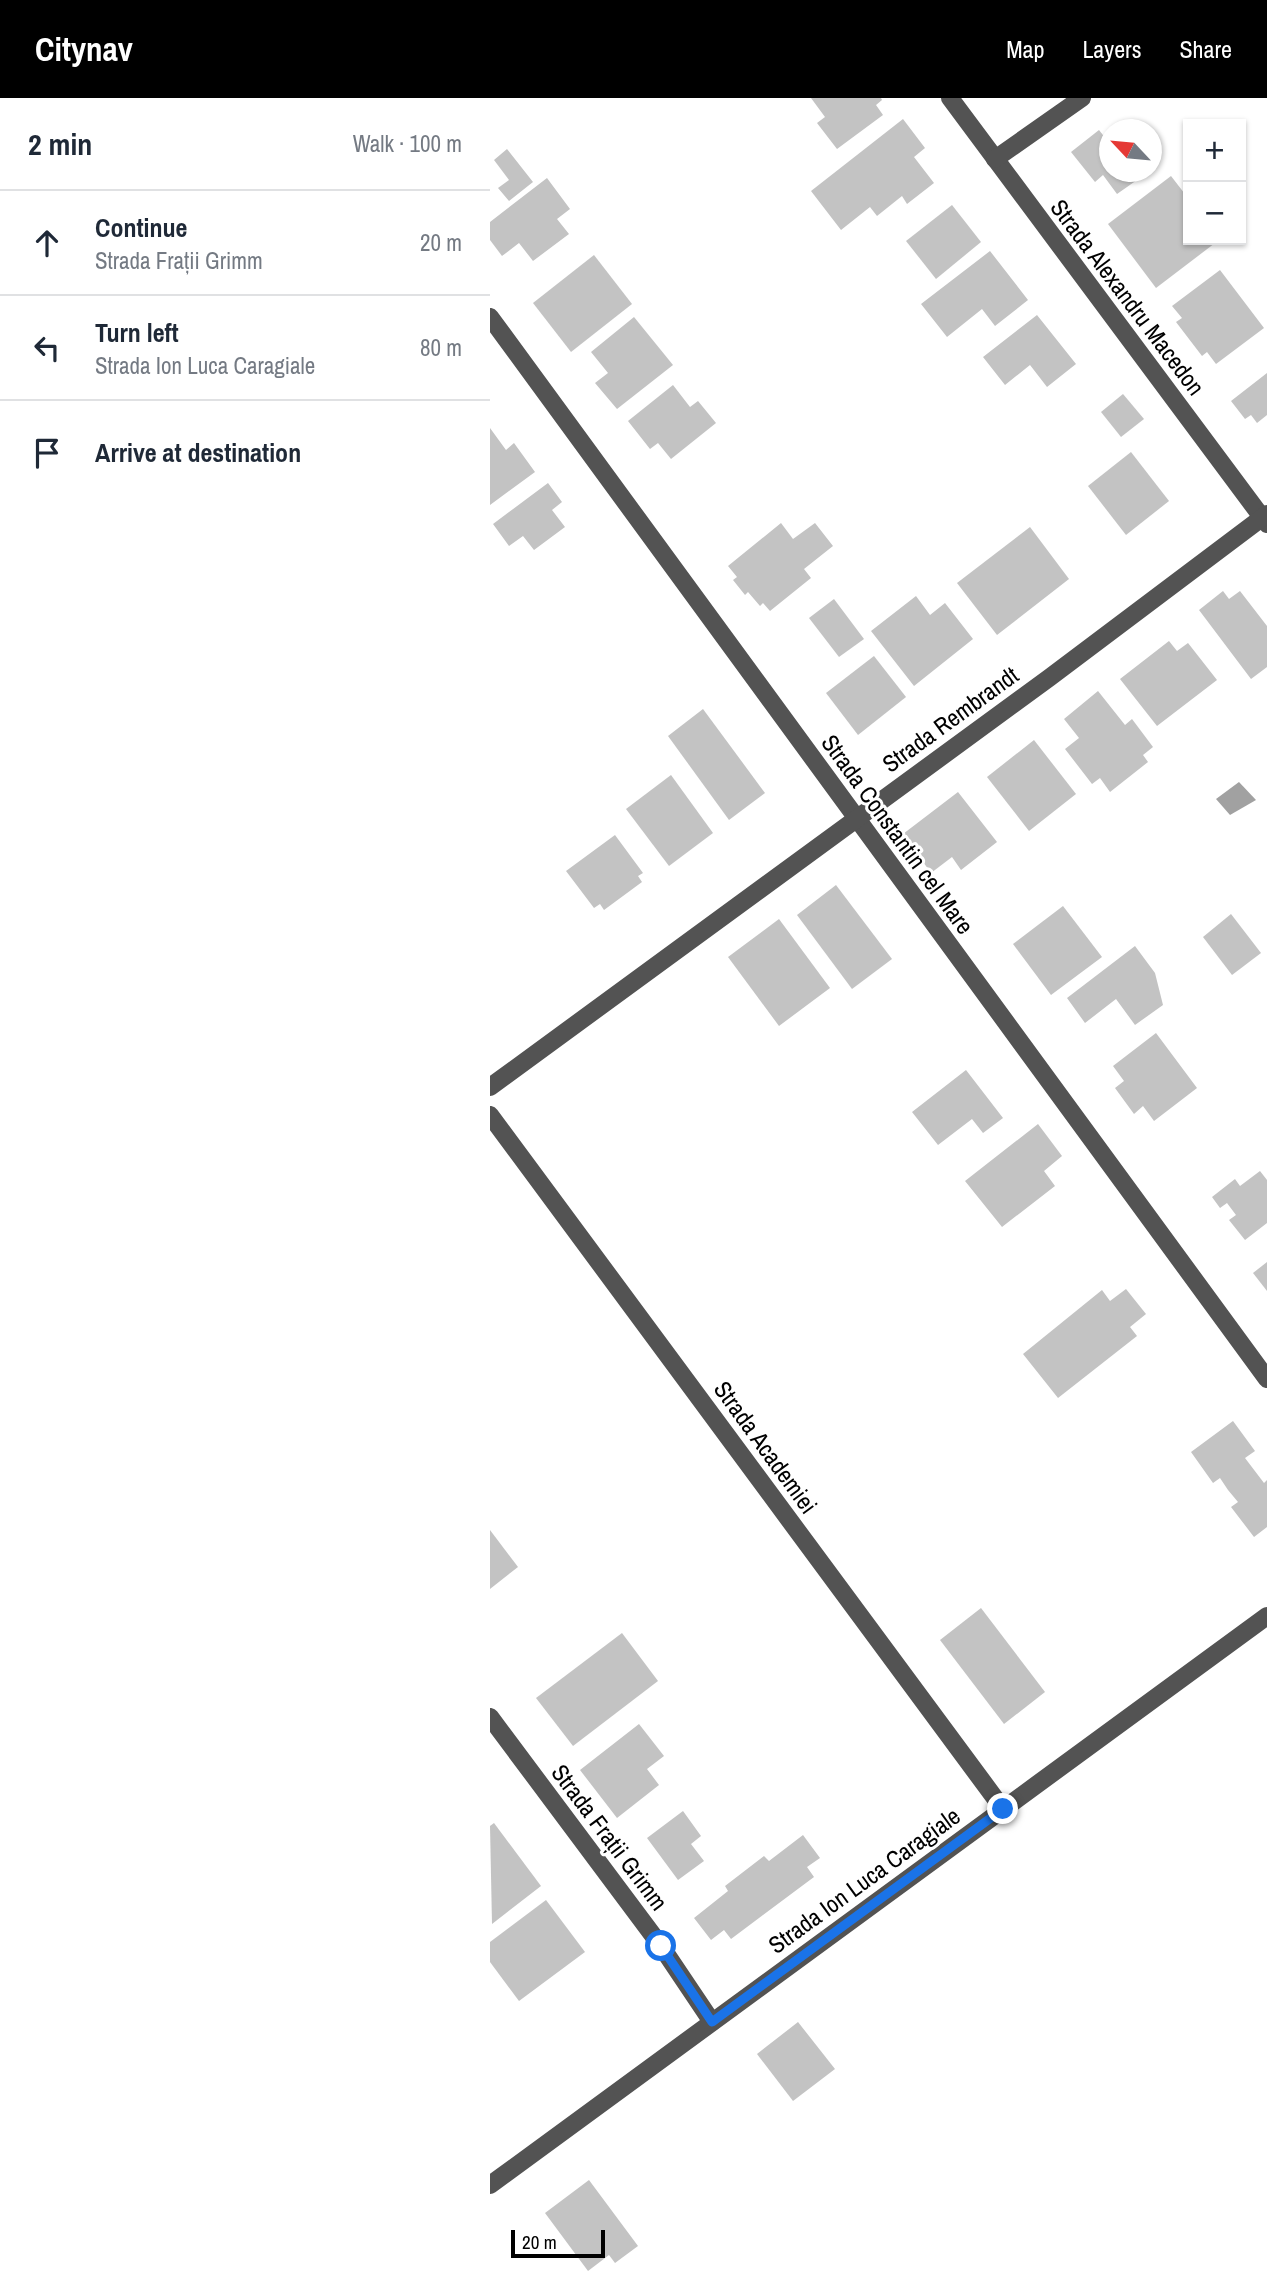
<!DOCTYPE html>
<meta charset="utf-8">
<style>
:root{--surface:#fff;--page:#f6f6f7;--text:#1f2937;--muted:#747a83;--line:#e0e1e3;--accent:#000}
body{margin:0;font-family:"Archivo Narrow",sans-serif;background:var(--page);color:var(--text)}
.controls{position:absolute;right:21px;top:21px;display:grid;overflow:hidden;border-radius:0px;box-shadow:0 2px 5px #0004}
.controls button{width:63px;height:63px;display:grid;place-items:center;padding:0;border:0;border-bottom:2px solid var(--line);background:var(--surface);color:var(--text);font:35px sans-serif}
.compass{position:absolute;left:609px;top:21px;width:63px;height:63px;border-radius:50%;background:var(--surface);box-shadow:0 2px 5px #0004;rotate:296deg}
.scale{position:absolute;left:21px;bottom:18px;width:94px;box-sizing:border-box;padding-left:7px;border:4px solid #000;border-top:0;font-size:19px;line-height:24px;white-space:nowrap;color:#000;-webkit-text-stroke:5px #fff;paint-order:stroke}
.stop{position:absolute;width:21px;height:21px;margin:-16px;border:5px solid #1a73e8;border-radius:50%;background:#fff}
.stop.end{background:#1a73e8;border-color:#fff;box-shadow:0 2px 7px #0008}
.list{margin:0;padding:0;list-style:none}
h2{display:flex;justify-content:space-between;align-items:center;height:91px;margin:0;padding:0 28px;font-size:30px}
h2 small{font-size:23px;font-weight:400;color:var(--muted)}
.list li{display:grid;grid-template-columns:46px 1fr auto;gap:21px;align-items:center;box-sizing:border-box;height:105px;padding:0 28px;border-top:2px solid var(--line)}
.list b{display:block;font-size:26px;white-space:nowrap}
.list p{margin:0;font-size:23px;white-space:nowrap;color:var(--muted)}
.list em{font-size:23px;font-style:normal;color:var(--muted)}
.icon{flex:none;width:38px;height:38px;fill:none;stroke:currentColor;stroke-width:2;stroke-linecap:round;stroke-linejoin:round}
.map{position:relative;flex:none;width:777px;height:2178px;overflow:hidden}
header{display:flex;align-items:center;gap:42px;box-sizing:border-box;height:98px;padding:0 35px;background:var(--accent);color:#fff}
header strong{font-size:33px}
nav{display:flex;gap:38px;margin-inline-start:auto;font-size:24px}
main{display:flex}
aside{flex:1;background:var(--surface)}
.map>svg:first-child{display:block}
</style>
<header>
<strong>Citynav</strong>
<nav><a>Map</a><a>Layers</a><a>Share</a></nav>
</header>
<main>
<aside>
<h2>2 min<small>Walk · 100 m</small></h2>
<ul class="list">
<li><svg class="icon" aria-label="ahead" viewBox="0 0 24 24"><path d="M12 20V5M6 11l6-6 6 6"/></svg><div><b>Continue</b><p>Strada Frații Grimm</p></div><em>20 m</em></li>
<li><svg class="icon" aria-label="left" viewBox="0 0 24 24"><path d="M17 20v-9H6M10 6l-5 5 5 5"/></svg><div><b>Turn left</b><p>Strada Ion Luca Caragiale</p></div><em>80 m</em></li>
<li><svg class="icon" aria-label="arrive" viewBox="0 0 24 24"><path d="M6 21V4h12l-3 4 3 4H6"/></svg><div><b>Arrive at destination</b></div></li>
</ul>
</aside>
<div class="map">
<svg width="777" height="2178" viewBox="0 0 777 2178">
<rect width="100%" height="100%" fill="#fff"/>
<polygon fill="#a1a1a1" points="749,684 766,702 740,717 726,701"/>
<g fill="#c3c3c3">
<polygon points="321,0 391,0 392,2 386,7 393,17 347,51 327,25 335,19"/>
<polygon points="413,21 435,50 424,59 444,85 417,106 412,98 387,118 380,109 351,132 321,93"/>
<polygon points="609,32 620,46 620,74 641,74 647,82 627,96 613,77 605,84 581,54"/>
<polygon points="17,51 43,84 19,103 8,90 19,82 4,62"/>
<polygon points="681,78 698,100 698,142 729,142 666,190 618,126"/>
<polygon points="57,80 80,111 67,121 79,136 43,163 29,145 12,158 0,142 0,124"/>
<polygon points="462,107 491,144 446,181 416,143"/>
<polygon points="500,153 538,202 505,228 492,211 457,239 431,206"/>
<polygon points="104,157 142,206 81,254 43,205"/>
<polygon points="730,172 774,230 726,266 717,254 712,258 686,224 692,220 682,208"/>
<polygon points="547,217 586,266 557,289 540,267 515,287 493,259"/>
<polygon points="144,219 183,267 127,311 105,285 118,275 101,254"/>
<polygon points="777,275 777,317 767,325 761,317 755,321 741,303"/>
<polygon points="183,287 200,309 208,303 226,325 181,361 168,345 160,351 138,323"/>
<polygon points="633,296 654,321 631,339 611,314"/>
<polygon points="0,330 16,352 24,345 45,374 0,407"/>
<polygon points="641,354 679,403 636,437 598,388"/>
<polygon points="58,385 72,404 62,412 75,429 44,452 33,438 19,448 3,426"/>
<polygon points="291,425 303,441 325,425 343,448 314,471 321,480 280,513 273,505 270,508 258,494 255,497 243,482 247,479 238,468"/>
<polygon points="540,429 579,481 507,537 467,485"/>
<polygon points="733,493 739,501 750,493 777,528 777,569 761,581 709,512"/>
<polygon points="426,498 440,517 455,505 483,541 424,588 381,533"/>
<polygon points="344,501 374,541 349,559 319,520"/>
<polygon points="679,543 687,553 698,545 727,582 667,628 630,581"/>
<polygon points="384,558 416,599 368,637 336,595"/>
<polygon points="608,593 635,627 642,621 663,649 653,657 658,664 620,694 610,680 602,686 575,651 589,640 574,621"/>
<polygon points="213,611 275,695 239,722 178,638"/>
<polygon points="544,642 586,696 539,733 497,679"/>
<polygon points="181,677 223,735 179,768 136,711"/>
<polygon points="468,694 507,744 471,772 462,759 441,775 413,736"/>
<polygon points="125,737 153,775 148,778 152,784 114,812 110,806 104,810 76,773"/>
<polygon points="346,787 402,861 362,891 307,817"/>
<polygon points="573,808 612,859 561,897 523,846"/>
<polygon points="741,816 771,855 742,877 713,839"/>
<polygon points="289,821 340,890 289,928 238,859"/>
<polygon points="645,848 665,875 673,907 645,927 626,901 595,925 577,900"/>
<polygon points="666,935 707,990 664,1023 653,1008 644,1016 625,990 634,983 623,968"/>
<polygon points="476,972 513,1020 493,1035 482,1021 448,1047 422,1014"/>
<polygon points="548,1026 572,1058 554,1073 565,1088 512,1129 475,1083"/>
<polygon points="770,1073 777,1082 777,1125 755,1142 739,1122 746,1117 737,1105 730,1110 722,1099 745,1081 750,1088"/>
<polygon points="777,1164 777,1193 763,1175"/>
<polygon points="636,1191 656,1216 640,1229 647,1238 568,1300 533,1256 612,1192 620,1203"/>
<polygon points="743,1323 765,1353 755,1360 774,1385 777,1382 777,1429 764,1439 741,1409 748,1404 738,1392 730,1380 723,1385 701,1354"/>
<polygon points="0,1432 28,1469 0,1491"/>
<polygon points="491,1510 555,1594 514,1626 450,1542"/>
<polygon points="132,1535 168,1583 83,1648 46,1600"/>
<polygon points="149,1626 174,1658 157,1671 169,1687 127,1720 90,1672"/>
<polygon points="193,1713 211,1738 201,1746 214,1763 188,1782 157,1740"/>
<polygon points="4,1725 51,1788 2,1826 0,1728"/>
<polygon points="313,1737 330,1760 317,1769 324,1779 241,1841 234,1832 221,1842 204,1820 238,1793 235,1788 274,1758 279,1763"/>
<polygon points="56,1802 95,1854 29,1903 0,1864 0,1844"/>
<polygon points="308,1924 345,1971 303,2003 267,1956"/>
<polygon points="99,2082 148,2148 125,2165 119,2157 98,2173 55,2115"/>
</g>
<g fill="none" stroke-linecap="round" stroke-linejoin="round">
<g stroke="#535353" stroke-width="18">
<polyline points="460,0 777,426"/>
<polyline points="505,61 592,0"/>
<polyline points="0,219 777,1281"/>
<polyline points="0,989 559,580 777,416"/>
<polyline points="0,1017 513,1711"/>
<polyline points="0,1619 171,1848 222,1924"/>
<polyline points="0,2087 777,1518"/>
</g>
</g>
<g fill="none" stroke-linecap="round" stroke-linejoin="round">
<polyline stroke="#1a73e8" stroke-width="9" points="171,1848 222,1924 513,1711"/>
</g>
<g text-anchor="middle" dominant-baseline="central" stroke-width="6" stroke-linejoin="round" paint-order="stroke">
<g font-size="24" fill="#000" stroke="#fff">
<text transform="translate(638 199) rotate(53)">Strada Alexandru Macedon</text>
<text transform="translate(460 621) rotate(-36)">Strada Rembrandt</text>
<text transform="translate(408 736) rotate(54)">Strada Constantin cel Mare</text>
<text transform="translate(276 1349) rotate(54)">Strada Academiei</text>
<text transform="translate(120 1739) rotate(53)">Strada Frații Grimm</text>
<text transform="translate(374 1782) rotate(-36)">Strada Ion Luca Caragiale</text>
</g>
</g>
</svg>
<div class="controls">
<button>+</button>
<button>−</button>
</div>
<svg class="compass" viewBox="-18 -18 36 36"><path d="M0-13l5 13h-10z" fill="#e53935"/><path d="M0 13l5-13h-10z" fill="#747a83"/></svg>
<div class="scale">20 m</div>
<div class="stop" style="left:171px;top:1848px"></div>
<div class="stop end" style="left:513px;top:1711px"></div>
</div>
</main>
